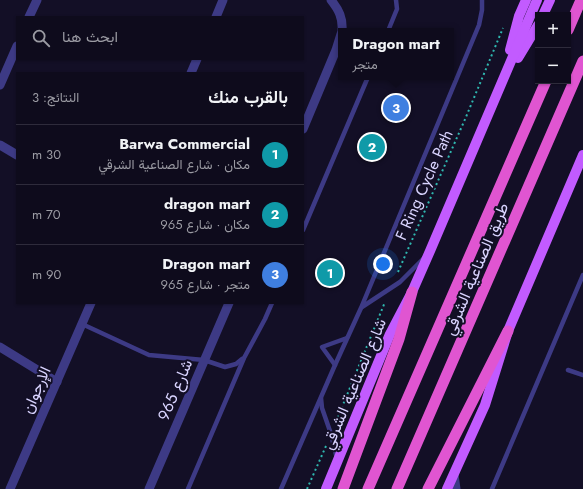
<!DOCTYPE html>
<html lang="ar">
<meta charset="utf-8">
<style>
:root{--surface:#0e0b1c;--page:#1c1929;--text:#f1f3f6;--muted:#9b9ba3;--line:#2e2b3b;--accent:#db2777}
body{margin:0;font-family:Jost,Vazirmatn,sans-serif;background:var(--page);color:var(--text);direction:rtl}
.controls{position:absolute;right:12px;top:12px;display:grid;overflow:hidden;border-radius:0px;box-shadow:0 1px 3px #0004}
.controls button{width:36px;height:36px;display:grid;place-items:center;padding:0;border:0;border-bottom:1px solid var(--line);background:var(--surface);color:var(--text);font:20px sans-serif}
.you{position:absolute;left:383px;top:264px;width:14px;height:14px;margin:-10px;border:3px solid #fff;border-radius:50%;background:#1a73e8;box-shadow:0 0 0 6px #1a73e833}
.badge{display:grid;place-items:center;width:26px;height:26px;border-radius:50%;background:var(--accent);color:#fff;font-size:13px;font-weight:700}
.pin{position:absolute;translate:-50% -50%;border:2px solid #fff;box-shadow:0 1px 4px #0006}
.popup{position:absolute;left:338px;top:28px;width:116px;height:52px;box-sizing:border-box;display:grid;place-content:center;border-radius:0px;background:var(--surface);filter:drop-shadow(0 1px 3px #0005);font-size:13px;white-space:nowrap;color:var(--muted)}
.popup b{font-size:15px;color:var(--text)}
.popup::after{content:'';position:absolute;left:50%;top:100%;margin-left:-8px;border:8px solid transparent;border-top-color:var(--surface)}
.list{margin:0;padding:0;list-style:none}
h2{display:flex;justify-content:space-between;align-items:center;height:52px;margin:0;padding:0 16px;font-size:17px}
h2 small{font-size:13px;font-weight:400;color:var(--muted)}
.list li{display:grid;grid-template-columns:26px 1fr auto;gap:12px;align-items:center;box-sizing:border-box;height:60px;padding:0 16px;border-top:1px solid var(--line)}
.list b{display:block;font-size:15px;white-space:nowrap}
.list p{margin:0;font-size:13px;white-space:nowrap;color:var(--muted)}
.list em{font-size:13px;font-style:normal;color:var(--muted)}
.icon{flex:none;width:22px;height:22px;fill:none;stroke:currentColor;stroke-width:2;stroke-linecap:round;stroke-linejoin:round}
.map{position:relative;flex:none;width:583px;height:489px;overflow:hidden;direction:ltr}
.search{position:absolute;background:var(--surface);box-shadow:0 1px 3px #0004;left:16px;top:16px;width:288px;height:44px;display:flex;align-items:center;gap:10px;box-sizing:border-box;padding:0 14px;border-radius:0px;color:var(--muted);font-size:15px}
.panel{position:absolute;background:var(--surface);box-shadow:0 1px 3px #0004;left:16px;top:72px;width:288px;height:232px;border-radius:0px;direction:rtl}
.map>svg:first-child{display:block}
</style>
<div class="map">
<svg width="583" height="489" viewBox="0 0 583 489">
<rect width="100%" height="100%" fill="#130f26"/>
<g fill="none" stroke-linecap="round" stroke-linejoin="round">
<g stroke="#2fb8b0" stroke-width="2" stroke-dasharray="2 3" stroke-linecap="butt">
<polyline points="398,272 466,117 503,28"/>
<polyline points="336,422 385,302"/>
<polyline points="307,489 326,446"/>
</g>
<g stroke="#3d3a85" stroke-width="4.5">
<polyline points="388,31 397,9 396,0"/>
<polyline points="303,230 368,77"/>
<polyline points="362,307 400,282 424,258"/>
<polyline points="82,324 149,355 204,360 225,367 236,364 242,359"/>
<polyline points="335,365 322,347 347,338"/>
<polyline points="568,370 583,375"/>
<polyline points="321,398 322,408 331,434 337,459"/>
<polyline points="188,489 244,358 265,319 272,303"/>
<polyline points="281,489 335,365 361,308 479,25 482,10 482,0"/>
<polyline points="492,489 583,275"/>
</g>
<g stroke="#3d3a85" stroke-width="9">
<path d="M331 0C339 10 343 18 342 31"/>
<polyline points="29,17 37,0"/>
<polyline points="216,17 223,0"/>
<polyline points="191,73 197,59"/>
<polyline points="0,85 17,46"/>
<polyline points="303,129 336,50 341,34"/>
<polyline points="0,145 17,155"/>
<polyline points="0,347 57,382"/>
<polyline points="454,475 456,489"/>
<polyline points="10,489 91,303"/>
<polyline points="149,489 229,303"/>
</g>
<g stroke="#c25bff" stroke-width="10">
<polyline points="543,15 550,0"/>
<polyline points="510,50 519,16 526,0"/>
<polyline points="518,58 538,25"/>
<polyline points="326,489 390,334 412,292 430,251 537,0"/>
<polyline points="447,489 485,405 508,331 583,155"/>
</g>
<g stroke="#e055d1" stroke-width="11">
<polyline points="568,30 581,0"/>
<polyline points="343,489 399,339 412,292"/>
<polyline points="368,489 546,81"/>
<polyline points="397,489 583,61"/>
<polyline points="428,489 508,331"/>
</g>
</g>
<g text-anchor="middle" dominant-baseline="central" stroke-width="4" stroke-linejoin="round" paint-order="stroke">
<g font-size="16" fill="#d9d4ff" stroke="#130f26">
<text transform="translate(424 185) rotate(-66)">F Ring Cycle Path</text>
<text transform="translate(476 269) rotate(-67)">طريق الصناعية الشرقي</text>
<text transform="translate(354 384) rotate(-67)">شارع الصناعية الشرقي</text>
<text transform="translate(36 390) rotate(-66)">الإرجوان</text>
<text transform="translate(175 390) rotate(-67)">شارع 965</text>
</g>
</g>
</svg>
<div class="controls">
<button>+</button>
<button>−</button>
</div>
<div class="you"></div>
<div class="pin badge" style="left:330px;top:273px;background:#0f9aa8">1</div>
<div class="pin badge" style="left:372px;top:147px;background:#0f9aa8">2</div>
<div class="pin badge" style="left:396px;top:108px;background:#3f7fe0">3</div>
<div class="popup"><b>Dragon mart</b>متجر</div>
<div class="search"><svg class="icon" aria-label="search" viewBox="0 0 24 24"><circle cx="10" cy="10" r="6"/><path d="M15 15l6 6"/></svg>ابحث هنا</div>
<section class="panel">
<h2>بالقرب منك<small>النتائج: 3</small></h2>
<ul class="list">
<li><span class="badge" style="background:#0f9aa8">1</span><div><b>Barwa Commercial</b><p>مكان · شارع الصناعية الشرقي</p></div><em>30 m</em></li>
<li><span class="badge" style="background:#0f9aa8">2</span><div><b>dragon mart</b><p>مكان · شارع 965</p></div><em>70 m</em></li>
<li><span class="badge" style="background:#3f7fe0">3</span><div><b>Dragon mart</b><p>متجر · شارع 965</p></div><em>90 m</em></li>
</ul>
</section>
</div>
